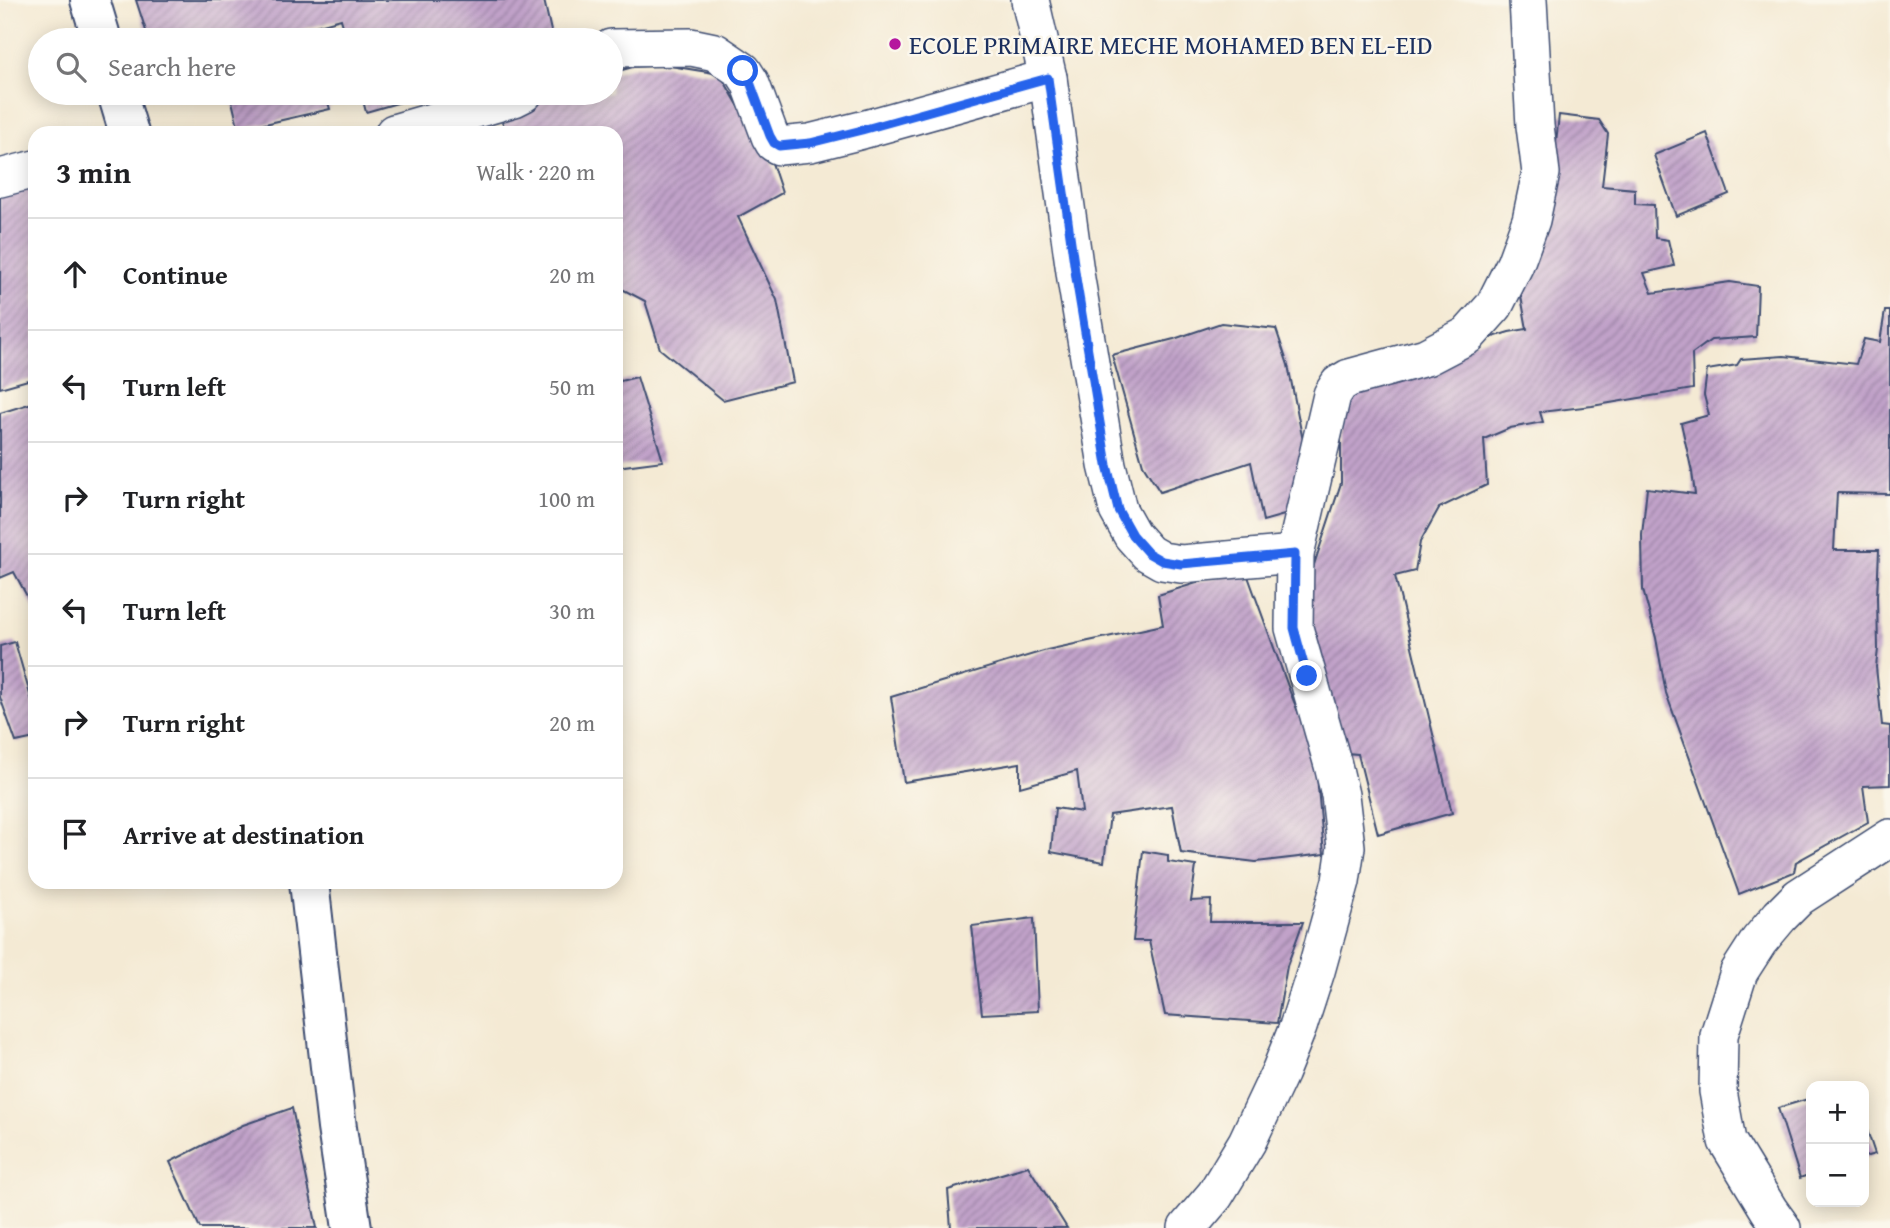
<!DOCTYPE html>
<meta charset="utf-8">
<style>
:root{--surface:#fff;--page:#f6f6f6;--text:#202124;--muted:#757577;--line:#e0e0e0}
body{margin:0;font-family:"Gentium Book Plus",serif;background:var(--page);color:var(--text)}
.controls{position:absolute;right:21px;bottom:21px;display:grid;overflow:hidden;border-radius:14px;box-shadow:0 4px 18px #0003}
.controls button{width:63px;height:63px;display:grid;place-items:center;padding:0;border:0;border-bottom:2px solid var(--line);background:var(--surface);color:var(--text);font:35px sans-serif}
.stop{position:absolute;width:21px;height:21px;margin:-16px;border:5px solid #2563eb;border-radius:50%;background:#fff}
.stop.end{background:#2563eb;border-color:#fff;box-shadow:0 2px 7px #0008}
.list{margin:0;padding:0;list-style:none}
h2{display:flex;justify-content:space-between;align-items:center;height:91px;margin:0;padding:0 28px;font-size:30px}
h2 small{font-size:23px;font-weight:400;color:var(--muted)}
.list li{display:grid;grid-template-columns:46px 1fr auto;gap:21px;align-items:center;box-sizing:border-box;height:112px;padding:0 28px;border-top:2px solid var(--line)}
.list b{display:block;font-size:26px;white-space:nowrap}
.list em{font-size:23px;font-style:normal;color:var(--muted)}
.icon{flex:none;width:38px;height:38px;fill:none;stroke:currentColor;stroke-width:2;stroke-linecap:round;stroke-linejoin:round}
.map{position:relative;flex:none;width:1890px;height:1228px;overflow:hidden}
.search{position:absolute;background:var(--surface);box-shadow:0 4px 18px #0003;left:28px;top:28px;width:595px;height:77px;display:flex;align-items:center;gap:18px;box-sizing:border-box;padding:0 24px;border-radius:38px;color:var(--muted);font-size:26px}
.panel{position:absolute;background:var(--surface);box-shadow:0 4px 18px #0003;left:28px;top:126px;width:595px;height:763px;border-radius:21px}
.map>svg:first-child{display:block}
</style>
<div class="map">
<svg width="1890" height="1228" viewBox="0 0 1890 1228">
<defs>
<pattern id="building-hatch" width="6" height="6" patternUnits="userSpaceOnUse" patternTransform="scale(1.75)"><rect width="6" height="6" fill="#c1a2c9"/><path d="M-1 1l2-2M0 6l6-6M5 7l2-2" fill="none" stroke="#9c84a6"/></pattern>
</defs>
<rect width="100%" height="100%" fill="#fbf7ec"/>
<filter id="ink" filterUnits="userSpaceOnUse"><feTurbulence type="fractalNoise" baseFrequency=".0143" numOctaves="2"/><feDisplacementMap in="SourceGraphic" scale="14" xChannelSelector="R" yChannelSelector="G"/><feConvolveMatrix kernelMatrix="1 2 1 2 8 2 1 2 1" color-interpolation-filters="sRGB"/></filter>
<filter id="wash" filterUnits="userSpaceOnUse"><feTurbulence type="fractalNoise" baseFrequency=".00686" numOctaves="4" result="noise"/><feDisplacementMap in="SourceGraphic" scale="28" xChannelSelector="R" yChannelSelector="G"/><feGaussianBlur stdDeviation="1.57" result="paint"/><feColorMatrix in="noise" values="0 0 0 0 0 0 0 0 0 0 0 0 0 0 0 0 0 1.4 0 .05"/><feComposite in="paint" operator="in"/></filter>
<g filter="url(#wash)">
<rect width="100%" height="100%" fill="#f4ead4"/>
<g id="blocks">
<g fill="url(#building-hatch)">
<polygon points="136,0 544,0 553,40 347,40 341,19 264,40 149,40"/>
<polygon points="664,65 720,74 756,136 765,142 782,193 738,217 777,300 793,382 723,400 660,349 645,301 620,288 616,282 616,133 506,133 501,117 550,93 611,93 611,73 633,67"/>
<polygon points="230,93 325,93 330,109 239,130"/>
<polygon points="361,93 432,93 366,112"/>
<polygon points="1559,115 1599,120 1608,134 1602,186 1635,189 1635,204 1654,205 1655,238 1668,240 1674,266 1644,273 1652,293 1730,282 1758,286 1756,337 1711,340 1692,354 1693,389 1592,406 1540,412 1543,422 1510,428 1484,439 1487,485 1439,508 1420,542 1415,571 1395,576 1452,813 1378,834 1358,754 1346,753 1313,633 1310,577 1341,483 1341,439 1347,390 1399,366 1509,332 1527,329 1516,269 1547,226"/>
<polygon points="1707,133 1729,194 1676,216 1654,155"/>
<polygon points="35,177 35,378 0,388 0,185"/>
<polygon points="1885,311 1890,311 1890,494 1837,493 1834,550 1879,550 1877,597 1878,649 1876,667 1882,725 1890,726 1890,785 1863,786 1868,822 1796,862 1794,872 1739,894 1666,693 1656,638 1643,590 1642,535 1647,488 1695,494 1692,472 1681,423 1709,415 1704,395 1707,370 1737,365 1741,359 1784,356 1856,364 1864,339 1880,342"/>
<polygon points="1221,323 1276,329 1288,365 1302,436 1309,457 1302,510 1263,521 1251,462 1160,492 1143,465 1112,355 1174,339"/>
<polygon points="637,377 663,461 616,467 616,382"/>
<polygon points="35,402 35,611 14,572 0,578 0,413"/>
<polygon points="1245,568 1290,692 1315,754 1324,854 1256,862 1181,853 1172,806 1110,815 1104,862 1051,852 1055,808 1082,812 1077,771 1020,787 1020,763 904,782 891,697 1047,650 1163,625 1158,595"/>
<polygon points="15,642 35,712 35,738 16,742 0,697 0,646"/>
<polygon points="1143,851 1168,855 1168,862 1196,866 1191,901 1211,900 1210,922 1303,922 1287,966 1277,1023 1165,1015 1149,941 1133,941"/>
<polygon points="1034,918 1038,1011 982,1014 972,926"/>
<polygon points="1811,1098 1811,1174 1800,1178 1778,1108"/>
<polygon points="292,1108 317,1228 200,1228 170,1162 243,1125"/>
<polygon points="1864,1121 1875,1154 1864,1157"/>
<polygon points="1028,1166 1067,1228 951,1228 948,1190"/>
</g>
</g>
</g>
<g filter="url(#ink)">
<use href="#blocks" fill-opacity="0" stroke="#3c4b70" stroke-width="2"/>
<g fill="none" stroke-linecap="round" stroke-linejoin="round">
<g stroke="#3c4b70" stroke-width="40">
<g id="minor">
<polyline points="1030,0 1048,78 1076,279 1107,465 1118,510 1132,535 1148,553 1162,561 1181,564 1295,554"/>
<polyline points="611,48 691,47 715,52 743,71 750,82 770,136 774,143 779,146 810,143 862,130 1048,78"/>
<polyline points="394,133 514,98 524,93"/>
<polyline points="0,178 35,169"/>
<polyline points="1187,1228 1215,1195 1247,1142 1280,1072 1298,1027 1316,971 1341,881 1346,847 1340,795 1333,765 1294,628 1295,554 1332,395 1339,384 1349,378 1426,357 1468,335 1494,306 1515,264 1531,220 1541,173 1535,126 1528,0"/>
<polyline points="1782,1228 1769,1210 1727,1141 1718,1091 1719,1035 1739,972 1759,941 1780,916 1799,897 1890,838"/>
</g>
</g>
<g stroke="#3c4b70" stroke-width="42">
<g id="secondary">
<polyline points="90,0 102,40"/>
<polyline points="117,93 129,133"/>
<polyline points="309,882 337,1128 352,1228"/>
</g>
</g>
<use href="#minor" stroke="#fff" stroke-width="37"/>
<use href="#secondary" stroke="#fff" stroke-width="38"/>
</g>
</g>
<g fill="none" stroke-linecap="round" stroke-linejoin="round" filter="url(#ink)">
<polyline stroke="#2563eb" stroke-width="9" points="743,71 750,82 770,136 774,143 779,146 810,143 862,130 1048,78 1076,278 1107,465 1118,510 1132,535 1148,553 1162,561 1181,564 1295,554 1294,628 1307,676"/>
</g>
<circle fill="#b5179e" stroke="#fbf7ec" stroke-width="2.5" cx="895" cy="44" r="7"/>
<g text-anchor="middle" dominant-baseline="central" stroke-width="5" stroke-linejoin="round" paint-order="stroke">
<g font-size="26" fill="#1b2f5e" stroke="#fbf7ec" text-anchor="start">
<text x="909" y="44">ECOLE PRIMAIRE MECHE MOHAMED BEN EL-EID</text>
</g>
</g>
</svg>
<div class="controls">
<button>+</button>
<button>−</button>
</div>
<div class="stop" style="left:743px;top:71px"></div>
<div class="stop end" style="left:1307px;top:676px"></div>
<div class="search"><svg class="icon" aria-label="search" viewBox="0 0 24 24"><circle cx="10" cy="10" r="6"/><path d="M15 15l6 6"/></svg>Search here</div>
<section class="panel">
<h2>3 min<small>Walk · 220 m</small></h2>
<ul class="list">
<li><svg class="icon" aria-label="ahead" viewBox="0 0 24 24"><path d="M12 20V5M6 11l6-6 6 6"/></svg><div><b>Continue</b></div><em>20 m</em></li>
<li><svg class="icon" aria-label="left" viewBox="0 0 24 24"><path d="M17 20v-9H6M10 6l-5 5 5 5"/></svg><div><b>Turn left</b></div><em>50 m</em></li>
<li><svg class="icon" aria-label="right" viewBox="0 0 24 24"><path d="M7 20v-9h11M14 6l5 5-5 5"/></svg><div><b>Turn right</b></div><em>100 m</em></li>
<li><svg class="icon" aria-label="left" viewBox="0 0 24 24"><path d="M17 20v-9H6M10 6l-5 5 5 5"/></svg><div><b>Turn left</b></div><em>30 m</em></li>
<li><svg class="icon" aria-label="right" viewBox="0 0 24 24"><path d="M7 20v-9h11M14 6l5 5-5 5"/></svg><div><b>Turn right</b></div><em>20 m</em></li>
<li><svg class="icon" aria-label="arrive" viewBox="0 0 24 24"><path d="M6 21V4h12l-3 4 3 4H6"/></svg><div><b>Arrive at destination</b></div></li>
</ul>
</section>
</div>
